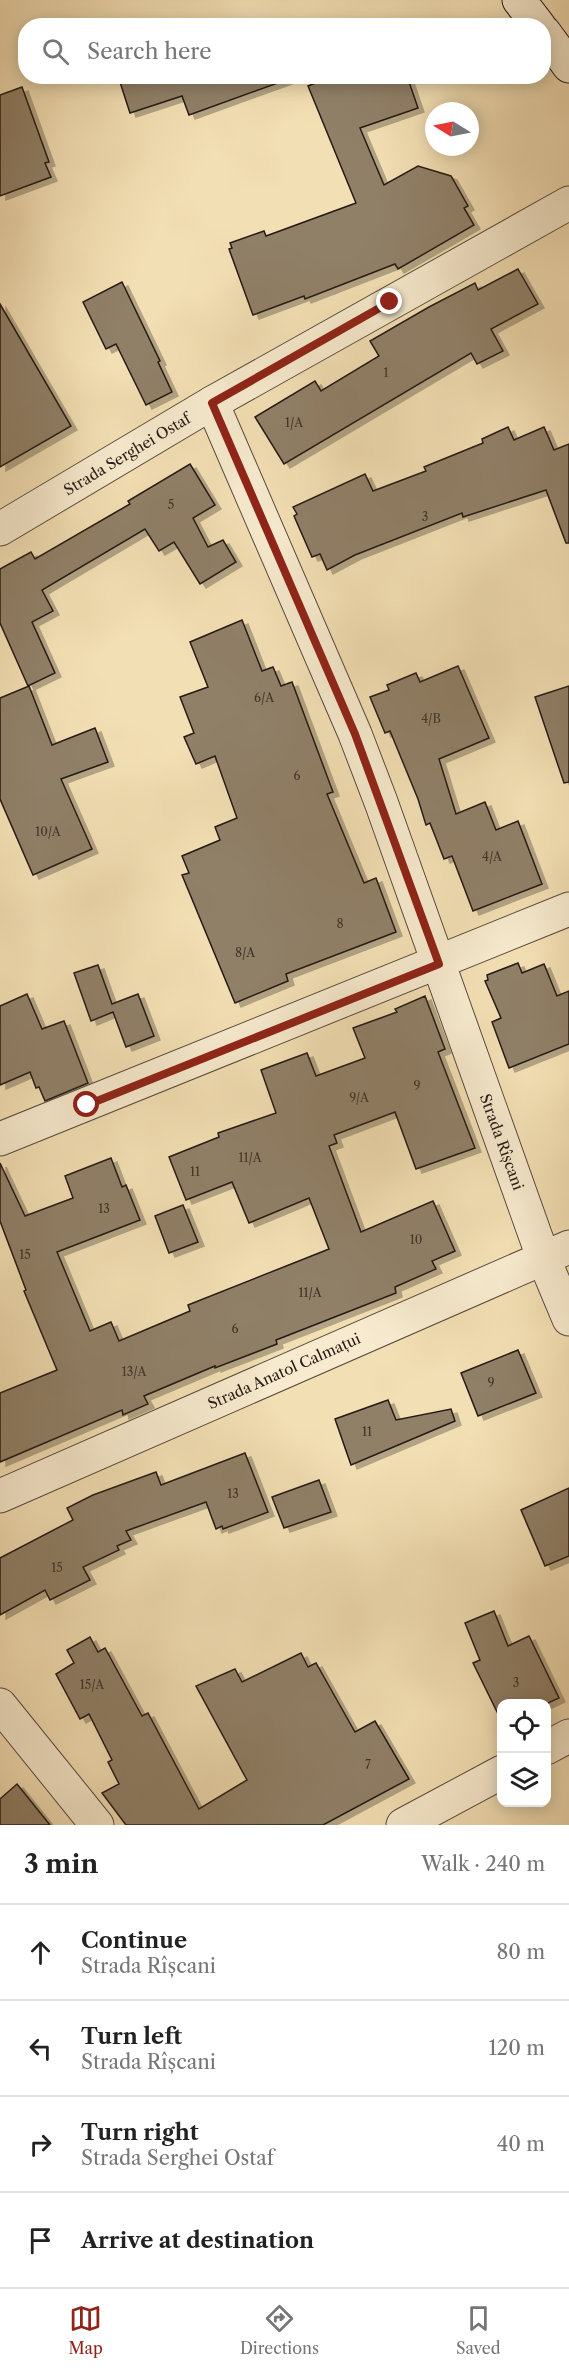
<!DOCTYPE html>
<meta charset="utf-8">
<style>
:root{--surface:#fff;--page:#f2f2f2;--text:#222;--muted:#767676;--line:#e0e0e0;--accent:#8f2418}
body{margin:0;font-family:"Libre Caslon Text",serif;background:var(--page);color:var(--text)}
.controls{position:absolute;right:18px;bottom:18px;display:grid;overflow:hidden;border-radius:12px;box-shadow:0 3px 15px #0003}
.controls button{width:54px;height:54px;display:grid;place-items:center;padding:0;border:0;border-bottom:2px solid var(--line);background:var(--surface);color:var(--text);font:30px sans-serif}
.compass{position:absolute;left:425px;top:102px;width:54px;height:54px;border-radius:50%;background:var(--surface);box-shadow:0 3px 15px #0003;rotate:280deg}
.stop{position:absolute;width:18px;height:18px;margin:-14px;border:4px solid #8f2418;border-radius:50%;background:#fff}
.stop.end{background:#8f2418;border-color:#fff;box-shadow:0 2px 6px #0008}
.list{margin:0;padding:0;list-style:none}
h2{display:flex;justify-content:space-between;align-items:center;height:78px;margin:0;padding:0 24px;font-size:26px}
h2 small{font-size:20px;font-weight:400;color:var(--muted)}
.list li{display:grid;grid-template-columns:39px 1fr auto;gap:18px;align-items:center;box-sizing:border-box;height:96px;padding:0 24px;border-top:2px solid var(--line)}
.list b{display:block;font-size:22px;white-space:nowrap}
.list p{margin:0;font-size:20px;white-space:nowrap;color:var(--muted)}
.list em{font-size:20px;font-style:normal;color:var(--muted)}
.icon{flex:none;width:33px;height:33px;fill:none;stroke:currentColor;stroke-width:2;stroke-linecap:round;stroke-linejoin:round}
.map{position:relative;flex:none;width:569px;height:1825px;overflow:hidden}
.search{position:absolute;background:var(--surface);box-shadow:0 3px 15px #0003;left:18px;right:18px;top:18px;height:66px;display:flex;align-items:center;gap:15px;box-sizing:border-box;padding:0 21px;border-radius:24px;color:var(--muted);font-size:22px}
.sheet{height:462px;background:var(--surface)}
nav{display:flex;justify-content:space-around;align-items:center;box-sizing:border-box;height:84px;border-top:2px solid var(--line);background:var(--surface);font-size:16px;color:var(--muted)}
nav a{display:grid;justify-items:center;gap:3px}
nav .on{color:var(--accent)}
.map>svg:first-child{display:block}
</style>
<div class="map">
<svg width="569" height="1825" viewBox="0 0 569 1825">
<defs>
<filter id="shadow"><feDropShadow dx="6" dy="4" stdDeviation="0" flood-color="#0004"/></filter>
</defs>
<rect width="100%" height="100%" fill="#f3dfb4"/>
<filter id="stains"><feTurbulence type="fractalNoise" baseFrequency=".00333" numOctaves="4"/><feColorMatrix values="0 0 0 0 .2 0 0 0 0 .09 0 0 0 0 .02 0 0 0 .5 -.17"/></filter>
<radialGradient id="worn" r=".72"><stop offset=".6" stop-color="#630" stop-opacity="0"/><stop offset="1" stop-color="#630" stop-opacity=".3"/></radialGradient>
<g fill="#908067" stroke="#251a14" stroke-width="1.5" filter="url(#shadow)">
<polygon points="118,76 285,76 286,80 189,115 182,96 130,113"/>
<polygon points="333,76 407,76 418,108 360,128 384,185 418,166 451,176 468,206 464,208 474,225 398,269 395,264 305,299 304,296 253,315 229,249 232,248 230,243 264,231 266,236 356,203 308,86"/>
<polygon points="22,87 49,162 45,163 51,177 0,196 0,95"/>
<polygon points="518,269 538,304 491,329 503,351 477,364 471,353 284,464 255,417 315,381 321,391 379,356 370,341 429,307 475,283 478,290"/>
<polygon points="122,282 160,361 158,362 172,392 146,405 116,344 106,349 83,302"/>
<polygon points="0,304 71,426 0,467"/>
<polygon points="508,427 514,440 544,427 554,450 569,444 569,543 566,543 546,490 463,517 462,513 355,555 327,570 320,554 312,557 294,516 297,514 293,507 365,474 373,491 426,471 424,467 483,443 482,439"/>
<polygon points="190,464 215,505 193,518 208,547 223,540 236,562 200,584 174,542 159,551 145,529 42,590 53,611 32,622 55,673 28,686 0,623 0,569 31,552 35,559 130,504 128,501"/>
<polygon points="242,620 262,671 273,667 281,686 292,682 333,792 327,794 364,883 376,878 396,932 286,974 288,981 235,1003 182,875 189,873 182,856 220,840 215,827 237,818 215,756 196,764 184,737 194,733 180,697 208,687 190,642"/>
<polygon points="458,666 489,738 439,759 456,814 485,802 496,830 518,821 542,884 473,911 452,856 444,859 430,823 426,825 418,799 390,731 385,733 370,697 389,690 387,685 416,673 420,682"/>
<polygon points="29,686 52,745 95,728 108,762 61,779 92,849 33,875 0,799 0,698"/>
<polygon points="569,686 569,782 564,783 535,697"/>
<polygon points="518,963 522,973 544,964 557,996 569,991 569,1044 509,1068 492,1022 501,1018 485,981 488,980 487,975"/>
<polygon points="98,965 112,1004 138,994 154,1036 126,1047 113,1012 91,1021 74,973"/>
<polygon points="27,994 42,1029 64,1021 88,1083 45,1101 39,1087 36,1088 30,1072 0,1085 0,1006"/>
<polygon points="425,996 445,1049 438,1052 475,1148 416,1169 395,1112 334,1135 337,1143 329,1146 361,1232 433,1201 455,1251 432,1261 436,1269 395,1287 396,1293 276,1340 277,1344 215,1368 215,1366 144,1396 148,1404 123,1415 122,1410 0,1462 0,1393 57,1370 24,1291 26,1290 0,1221 0,1163 25,1216 73,1198 65,1176 111,1158 122,1187 126,1185 140,1220 57,1252 90,1331 111,1322 119,1341 190,1311 188,1305 329,1249 309,1198 249,1223 232,1182 186,1200 169,1157 219,1137 218,1133 276,1113 261,1070 307,1053 316,1076 365,1058 353,1028 397,1012 395,1009"/>
<polygon points="183,1205 198,1242 169,1253 155,1216"/>
<polygon points="518,1350 536,1393 478,1416 461,1373"/>
<polygon points="388,1400 396,1420 451,1409 455,1421 351,1465 335,1419"/>
<polygon points="245,1453 268,1512 223,1529 222,1526 216,1529 206,1502 126,1531 131,1540 117,1546 119,1550 83,1567 90,1580 50,1600 45,1590 0,1615 0,1558 73,1520 67,1508 93,1495 156,1472 161,1485"/>
<polygon points="319,1480 331,1512 284,1528 272,1497"/>
<polygon points="569,1488 569,1556 545,1566 521,1510"/>
<polygon points="494,1611 508,1646 529,1636 559,1698 546,1704 501,1704 501,1720 473,1663 480,1660 465,1623"/>
<polygon points="90,1637 98,1652 105,1648 142,1716 148,1713 199,1809 247,1780 196,1686 235,1669 242,1682 301,1653 308,1667 316,1663 355,1732 375,1721 409,1779 323,1825 126,1825 102,1793 119,1784 108,1762 112,1760 89,1714 80,1719 56,1674 74,1663 67,1650"/>
<polygon points="17,1784 50,1825 0,1825 0,1799"/>
</g>
<g fill="none" stroke-linecap="round" stroke-linejoin="round">
<g stroke="#584b3c" stroke-width="35">
<g id="street">
<polyline points="212,403 355,734 381,802 543,1257 569,1319"/>
<polyline points="0,529 212,403 569,203"/>
<polyline points="0,1139 569,909"/>
<polyline points="0,1496 569,1247"/>
<polyline points="0,1705 97,1825"/>
<polyline points="546,1748 569,1736"/>
<polyline points="403,1825 502,1772"/>
</g>
</g>
<g stroke="#251a14" stroke-width="35">
<g id="secondary">
<polyline points="519,0 539,26"/>
<polyline points="544,32 569,66"/>
</g>
</g>
<use href="#street" stroke="#f7eace" stroke-width="33"/>
<use href="#secondary" stroke="#f7eace" stroke-width="33"/>
</g>
<g fill="none" stroke-linecap="round" stroke-linejoin="round">
<polyline stroke="#8f2418" stroke-width="8" points="87,1105 439,964 355,734 212,403 390,302"/>
</g>
<g text-anchor="middle" dominant-baseline="central" stroke-width="5" stroke-linejoin="round" paint-order="stroke">
<g font-size="12" fill="#403429">
<text x="386" y="372">1</text>
<text x="294" y="422">1/A</text>
<text x="171" y="504">5</text>
<text x="425" y="516">3</text>
<text x="264" y="697">6/A</text>
<text x="431" y="718">4/B</text>
<text x="297" y="775">6</text>
<text x="48" y="831">10/A</text>
<text x="492" y="856">4/A</text>
<text x="340" y="923">8</text>
<text x="245" y="952">8/A</text>
<text x="417" y="1085">9</text>
<text x="359" y="1097">9/A</text>
<text x="250" y="1157">11/A</text>
<text x="195" y="1171">11</text>
<text x="104" y="1208">13</text>
<text x="416" y="1239">10</text>
<text x="25" y="1254">15</text>
<text x="310" y="1292">11/A</text>
<text x="235" y="1328">6</text>
<text x="134" y="1371">13/A</text>
<text x="491" y="1382">9</text>
<text x="367" y="1431">11</text>
<text x="233" y="1493">13</text>
<text x="57" y="1567">15</text>
<text x="516" y="1682">3</text>
<text x="92" y="1684">15/A</text>
<text x="368" y="1764">7</text>
</g>
<g font-size="15" fill="#251a14" stroke="#f7eace">
<text transform="translate(127 454) rotate(-31)">Strada Serghei Ostaf</text>
<text transform="translate(502 1142) rotate(70)">Strada Rîșcani</text>
<text transform="translate(284 1371) rotate(-24)">Strada Anatol Calmațui</text>
</g>
</g>
<rect width="100%" height="100%" filter="url(#stains)"/>
<rect width="100%" height="100%" fill="url(#worn)"/>
</svg>
<div class="controls">
<button><svg class="icon" aria-label="locate" viewBox="0 0 24 24"><circle cx="12" cy="12" r="6"/><path d="M12 2v4M12 18v4M2 12h4M18 12h4"/></svg></button>
<button><svg class="icon" aria-label="layers" viewBox="0 0 24 24"><path d="M12 4l9 5-9 5-9-5zM3 14l9 5 9-5"/></svg></button>
</div>
<svg class="compass" viewBox="-18 -18 36 36"><path d="M0-13l5 13h-10z" fill="#e53935"/><path d="M0 13l5-13h-10z" fill="#767676"/></svg>
<div class="stop" style="left:87px;top:1105px"></div>
<div class="stop end" style="left:390px;top:302px"></div>
<div class="search"><svg class="icon" aria-label="search" viewBox="0 0 24 24"><circle cx="10" cy="10" r="6"/><path d="M15 15l6 6"/></svg>Search here</div>
</div>
<section class="sheet">
<h2>3 min<small>Walk · 240 m</small></h2>
<ul class="list">
<li><svg class="icon" aria-label="ahead" viewBox="0 0 24 24"><path d="M12 20V5M6 11l6-6 6 6"/></svg><div><b>Continue</b><p>Strada Rîșcani</p></div><em>80 m</em></li>
<li><svg class="icon" aria-label="left" viewBox="0 0 24 24"><path d="M17 20v-9H6M10 6l-5 5 5 5"/></svg><div><b>Turn left</b><p>Strada Rîșcani</p></div><em>120 m</em></li>
<li><svg class="icon" aria-label="right" viewBox="0 0 24 24"><path d="M7 20v-9h11M14 6l5 5-5 5"/></svg><div><b>Turn right</b><p>Strada Serghei Ostaf</p></div><em>40 m</em></li>
<li><svg class="icon" aria-label="arrive" viewBox="0 0 24 24"><path d="M6 21V4h12l-3 4 3 4H6"/></svg><div><b>Arrive at destination</b></div></li>
</ul>
</section>
<nav>
<a class="on"><svg class="icon" aria-label="map" viewBox="0 0 24 24"><path d="M3 6l6-2 6 2 6-2v14l-6 2-6-2-6 2zM9 4v14M15 6v14"/></svg>Map</a>
<a><svg class="icon" aria-label="directions" viewBox="0 0 24 24"><path d="M12 3l9 9-9 9-9-9zM9 14v-3h6M13 9l2 2-2 2"/></svg>Directions</a>
<a><svg class="icon" aria-label="saved" viewBox="0 0 24 24"><path d="M7 4h10v16l-5-4-5 4z"/></svg>Saved</a>
</nav>
